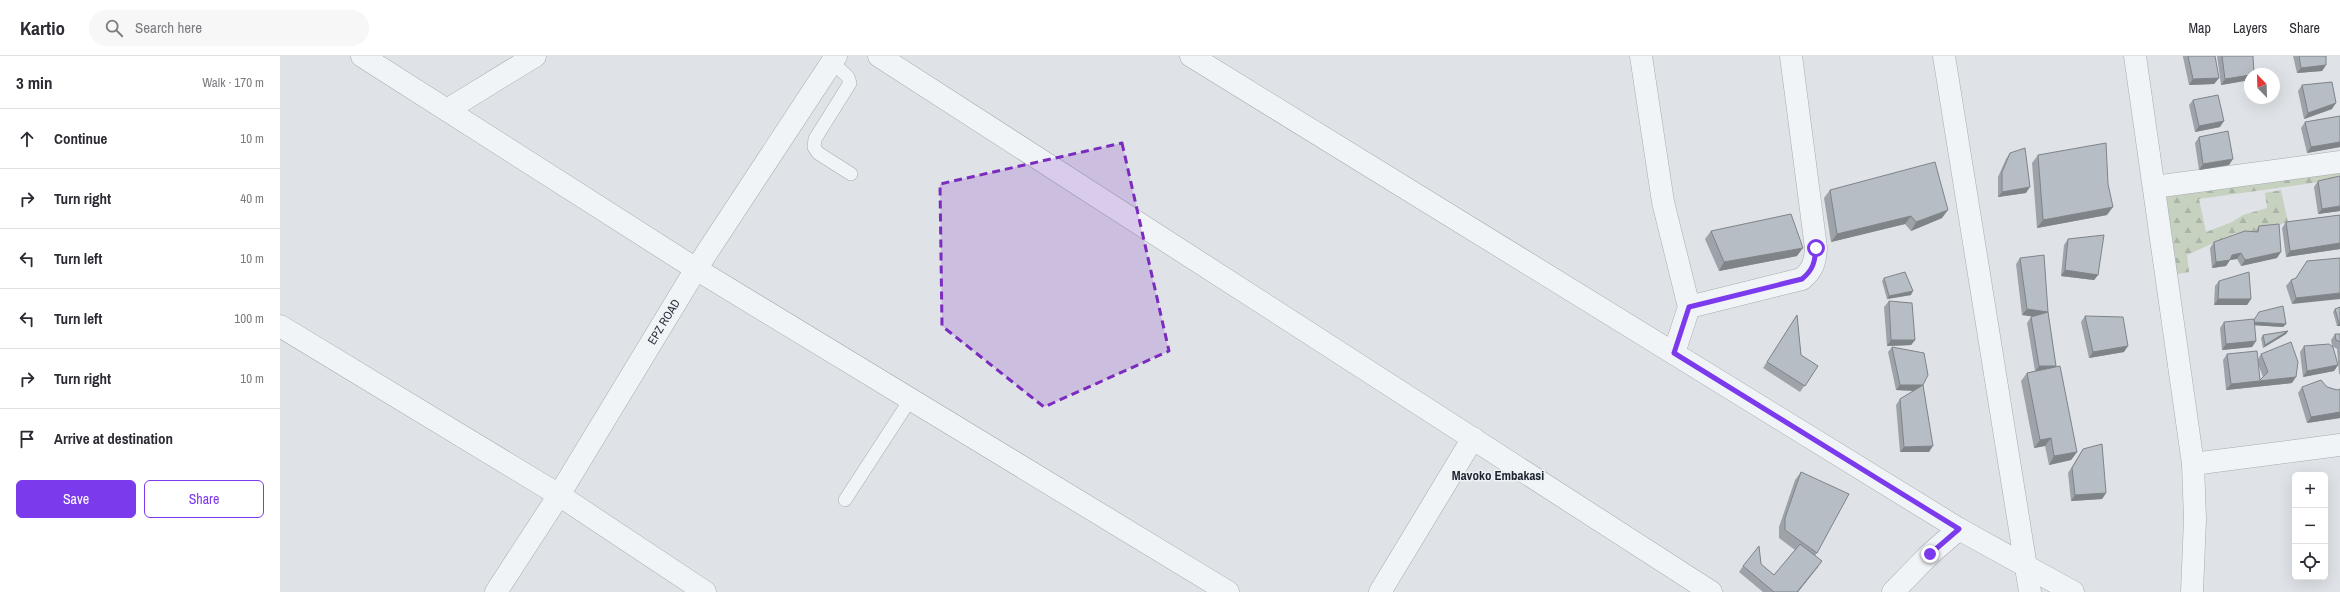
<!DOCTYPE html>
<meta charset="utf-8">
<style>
:root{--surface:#fff;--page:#f7f7f7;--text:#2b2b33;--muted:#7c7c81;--line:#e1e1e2;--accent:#7c3aed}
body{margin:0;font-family:"Archivo Narrow",sans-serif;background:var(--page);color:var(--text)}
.controls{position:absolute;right:12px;bottom:12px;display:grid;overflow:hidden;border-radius:6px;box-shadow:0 4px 16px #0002}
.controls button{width:36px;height:36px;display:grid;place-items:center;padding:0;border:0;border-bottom:1px solid var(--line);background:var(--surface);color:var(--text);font:20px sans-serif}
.compass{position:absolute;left:1964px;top:12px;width:36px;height:36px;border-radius:50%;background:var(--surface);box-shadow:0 4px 16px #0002;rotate:337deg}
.stop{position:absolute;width:12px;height:12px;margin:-9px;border:3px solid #7c3aed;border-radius:50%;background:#fff}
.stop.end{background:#7c3aed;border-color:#fff;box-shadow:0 1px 4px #0008}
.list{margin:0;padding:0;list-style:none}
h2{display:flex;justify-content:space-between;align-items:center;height:52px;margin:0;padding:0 16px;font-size:17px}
h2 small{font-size:13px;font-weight:400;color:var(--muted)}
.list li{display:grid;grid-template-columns:26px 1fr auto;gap:12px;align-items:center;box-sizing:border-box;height:60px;padding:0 16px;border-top:1px solid var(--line)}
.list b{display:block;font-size:15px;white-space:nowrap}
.list em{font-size:13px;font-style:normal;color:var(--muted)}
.actions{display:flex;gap:8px;padding:12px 16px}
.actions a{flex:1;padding:9px 0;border:1px solid var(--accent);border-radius:6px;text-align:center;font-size:14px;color:var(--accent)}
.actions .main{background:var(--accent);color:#fff}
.icon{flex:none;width:22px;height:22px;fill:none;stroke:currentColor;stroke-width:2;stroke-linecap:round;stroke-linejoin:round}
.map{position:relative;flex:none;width:2060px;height:536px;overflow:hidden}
header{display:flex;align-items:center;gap:24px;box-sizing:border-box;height:56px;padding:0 20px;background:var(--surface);border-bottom:1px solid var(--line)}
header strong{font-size:19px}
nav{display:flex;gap:22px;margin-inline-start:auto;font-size:14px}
.search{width:280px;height:36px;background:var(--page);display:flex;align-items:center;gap:10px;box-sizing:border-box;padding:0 14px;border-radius:22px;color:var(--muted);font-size:15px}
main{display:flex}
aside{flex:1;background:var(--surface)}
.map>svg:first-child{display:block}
</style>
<header>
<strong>Kartio</strong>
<div class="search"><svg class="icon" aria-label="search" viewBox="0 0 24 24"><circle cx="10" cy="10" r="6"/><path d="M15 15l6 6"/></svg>Search here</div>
<nav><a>Map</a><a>Layers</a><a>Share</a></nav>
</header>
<main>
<aside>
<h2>3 min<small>Walk · 170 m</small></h2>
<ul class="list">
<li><svg class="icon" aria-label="ahead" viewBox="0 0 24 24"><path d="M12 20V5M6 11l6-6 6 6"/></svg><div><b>Continue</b></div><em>10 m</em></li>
<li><svg class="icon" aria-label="right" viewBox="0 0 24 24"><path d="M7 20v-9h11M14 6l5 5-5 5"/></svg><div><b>Turn right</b></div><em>40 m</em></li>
<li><svg class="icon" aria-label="left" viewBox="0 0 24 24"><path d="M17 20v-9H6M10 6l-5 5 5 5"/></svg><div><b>Turn left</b></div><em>10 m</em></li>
<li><svg class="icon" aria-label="left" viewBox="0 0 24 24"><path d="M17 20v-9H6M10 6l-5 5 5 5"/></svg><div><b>Turn left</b></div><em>100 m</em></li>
<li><svg class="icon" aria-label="right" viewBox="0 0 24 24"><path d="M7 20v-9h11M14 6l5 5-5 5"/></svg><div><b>Turn right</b></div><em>10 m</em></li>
<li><svg class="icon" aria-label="arrive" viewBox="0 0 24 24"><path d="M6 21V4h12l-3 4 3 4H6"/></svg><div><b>Arrive at destination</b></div></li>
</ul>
<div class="actions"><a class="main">Save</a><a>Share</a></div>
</aside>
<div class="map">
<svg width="2060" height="536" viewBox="0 0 2060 536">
<defs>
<pattern id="forest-firs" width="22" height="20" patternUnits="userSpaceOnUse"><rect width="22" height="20" fill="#c6d1c0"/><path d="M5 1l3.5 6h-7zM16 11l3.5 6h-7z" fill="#aab4a6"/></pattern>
</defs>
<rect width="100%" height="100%" fill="#dfe3e7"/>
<polygon fill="url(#forest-firs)" points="2060,117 2060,123 1919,143 1926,176 1952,166 1963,159 1987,152 1985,137 2001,134 2008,166 1961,181 1956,177 1907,199 1909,216 1897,218 1886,139"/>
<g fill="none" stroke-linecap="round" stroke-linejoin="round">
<g stroke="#a5abb1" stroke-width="14">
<g id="service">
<polyline points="552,6 568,21 570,27 535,83 534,91 538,97 571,118"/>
<polyline points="565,444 630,344"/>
</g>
</g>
<g stroke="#a5abb1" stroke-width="23">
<g id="minor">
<polyline points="82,0 416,213 948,536"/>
<polyline points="599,0 1431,536"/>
<polyline points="911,0 1679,473 1793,536"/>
<polyline points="1361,0 1383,146 1409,251 1394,297"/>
<polyline points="1664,0 1750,536"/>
<polyline points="1855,0 1913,408 1915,463 1912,536"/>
<polyline points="167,54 255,0"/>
<polyline points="1874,131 2060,106"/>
<path d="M1409 251 1522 223C1533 214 1535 206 1536 192L1511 0"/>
<polyline points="0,270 279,439 425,536"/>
<polyline points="1913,408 2060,389"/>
<path id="s1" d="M216 536 279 439 416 213 556 0"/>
<polyline points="1100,536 1193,382"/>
<polyline points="1613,536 1650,498 1679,473"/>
</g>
</g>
<use href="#service" stroke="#f1f4f6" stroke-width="13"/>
<use href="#minor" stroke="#f1f4f6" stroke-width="22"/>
</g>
<g fill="#9da3a9" fill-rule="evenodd">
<polygon points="1903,0 1935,0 1939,22 1934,28 1909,29 1903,1"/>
<polygon points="1937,0 1973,0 1970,18 1970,24 1941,29"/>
<polygon points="2013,0 2046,0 2046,9 2042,15 2017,17"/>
<polygon points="2022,29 2052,53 2024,63 2018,35"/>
<polygon points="1913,44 1940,71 1915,76 1909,49"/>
<polygon points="2060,60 2060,91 2027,97 2021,72 2025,66"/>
<polygon points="1919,81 1949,109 1919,114 1915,87"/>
<polygon points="1730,97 1746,137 1718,141 1718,121 1726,103"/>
<polygon points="1758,99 1827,159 1757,172 1752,107"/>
<polygon points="2038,125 2060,155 2038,158 2034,131"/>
<polygon points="1550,134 1662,162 1631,175 1625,168 1551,186 1544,142"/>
<polygon points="2060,159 2060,193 2006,201 2002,172 2006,166"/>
<polygon points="1979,170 1997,202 1961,210 1957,203 1950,204 1946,210 1932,212 1930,192 1934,186 1975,176"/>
<polygon points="1431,175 1517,200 1439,215 1425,183"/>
<polygon points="1788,183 1818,219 1814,224 1781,220 1784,189"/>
<polygon points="1740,202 1768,256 1776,310 1776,311 1797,396 1791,404 1769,409 1765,390 1754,392 1741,325 1747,317 1755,315 1747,267 1751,261 1753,260 1742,259 1736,208"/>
<polygon points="2060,202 2012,248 2006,230 2011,224 2016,222 2027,205"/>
<polygon points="1604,222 1631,239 1607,243 1602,225"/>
<polygon points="1939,225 1971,243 1967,249 1934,249 1935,230"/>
<polygon points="1609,245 1635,284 1631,289 1607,290 1604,251"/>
<polygon points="2060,251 2060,270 2057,270 2053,256 2055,253"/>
<polygon points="1517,259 1521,299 1538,310 1520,336 1483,312"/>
<polygon points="1805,260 1844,296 1809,302 1801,266"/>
<polygon points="1944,266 2006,268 2003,271 1974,269 1976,285 1972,291 1942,294 1940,272"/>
<polygon points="2008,275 2006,278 1983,292 1981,282 1983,279"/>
<polygon points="2055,278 2060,278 2060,318 2059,318 2057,293 2052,290 2058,309 2054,315 2023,321 2020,296 2024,290 2052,290 2051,284"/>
<polygon points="1612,291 1643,329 1649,396 1620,396 1616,349 1620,343 1633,335 1616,334 1608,296"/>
<path d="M1947 298 1978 303 1981 298 2012 327 1946 334 1943 304ZM1978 308 1983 321 1980 324Z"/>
<polygon points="2022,331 2047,331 2057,334 2060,333 2060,362 2027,367 2018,337"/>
<polygon points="1803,393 1826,437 1822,443 1791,445 1788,417"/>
<polygon points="1521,416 1537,497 1535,500 1542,505 1518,536 1483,536 1459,516 1463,510 1481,508 1494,519 1515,494 1499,482 1499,471 1515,424"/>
</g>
<g fill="#7f8489">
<polygon points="2046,9 2042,15 2017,17 2021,12"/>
<polygon points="1970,19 1970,24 1941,29 1945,23"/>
<polygon points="1939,22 1934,28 1909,29 1913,23"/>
<polygon points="2056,47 2052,53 2024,63 2028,57"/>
<polygon points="1944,65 1940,71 1915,76 1919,70"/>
<polygon points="2060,86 2060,91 2027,97 2031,91"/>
<polygon points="1953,103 1949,109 1919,114 1923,108"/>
<polygon points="1750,131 1746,137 1718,141 1722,136"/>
<polygon points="2060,150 2060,155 2038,158 2042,153"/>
<polygon points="1833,151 1827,159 1757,172 1763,164"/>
<polygon points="1668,154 1662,162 1631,175 1636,166"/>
<polygon points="1631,160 1625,168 1551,186 1557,178"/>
<polygon points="2060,187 2060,193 2006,201 2010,195"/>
<polygon points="1523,192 1517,200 1439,215 1444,206"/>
<polygon points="2001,196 1997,202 1961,210 1965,204"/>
<polygon points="1961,197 1957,203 1950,204 1946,210 1932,212 1936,206 1952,199"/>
<polygon points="1785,214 1818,219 1814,224 1781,220"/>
<polygon points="1633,235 1631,239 1607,243 1609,240"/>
<polygon points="2060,237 2060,243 2012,248 2016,242"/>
<polygon points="1938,243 1971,243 1967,249 1934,249"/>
<polygon points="1747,253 1768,256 1764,262 1742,259"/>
<polygon points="1972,266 2006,268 2003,271 1970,269"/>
<polygon points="2059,267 2060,267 2060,270 2057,270"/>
<polygon points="2008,275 2006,278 1983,292 1985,289"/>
<polygon points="1611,284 1635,284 1631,289 1607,290"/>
<polygon points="1976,285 1972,291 1942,294 1946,288"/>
<polygon points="1848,290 1844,296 1809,302 1813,296"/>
<polygon points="2058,309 2054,315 2023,321 2027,315"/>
<polygon points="1759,310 1776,310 1772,316 1755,316"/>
<polygon points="2016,321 2012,327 1946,334 1951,328"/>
<polygon points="1620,329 1643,329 1639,335 1616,334"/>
<polygon points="2060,356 2060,362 2027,367 2031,361"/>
<polygon points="1771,382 1765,390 1754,392 1760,384"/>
<polygon points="1653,390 1649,396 1620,396 1624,391"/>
<polygon points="1797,396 1791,404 1769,409 1774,400"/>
<polygon points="1826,437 1822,443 1791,445 1795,439"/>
<polygon points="1542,505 1538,511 1518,536 1517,536"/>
</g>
<g fill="#b6bdc4" stroke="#7f8489">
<polygon points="1908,0 1935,0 1939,22 1913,23"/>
<polygon points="1942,0 1973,0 1974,18 1970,18 1970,19 1945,23"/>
<polygon points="2019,0 2046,0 2046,9 2021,12"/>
<polygon points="2052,26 2056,47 2028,57 2022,29"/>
<polygon points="1938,39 1944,65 1919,70 1913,44"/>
<polygon points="2060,60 2060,86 2031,91 2025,66"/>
<polygon points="1948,75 1953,103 1923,108 1919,81"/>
<polygon points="1826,87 1828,128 1833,151 1763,164 1758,99"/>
<polygon points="1745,92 1750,131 1722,136 1722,116 1730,97"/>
<polygon points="1655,106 1668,154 1636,166 1631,160 1557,178 1550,134"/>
<polygon points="2060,120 2060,150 2042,153 2038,125"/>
<polygon points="1511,158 1523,192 1444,206 1431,175"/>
<polygon points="2060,159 2060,187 2010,195 2006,166"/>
<polygon points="1999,168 2001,196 1965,204 1961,197 1952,199 1950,204 1936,206 1934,186 1965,175 1978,176 1979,170"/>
<polygon points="1824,179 1818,219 1785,214 1788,183"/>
<polygon points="1764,199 1768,256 1747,253 1740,202"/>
<polygon points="2060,202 2060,237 2016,242 2011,224 2016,222 2027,205"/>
<polygon points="1625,216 1633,235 1609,240 1604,222"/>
<polygon points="1969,216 1971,243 1938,243 1939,225"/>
<polygon points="1609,245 1632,247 1635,284 1611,284"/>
<polygon points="2003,250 2006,268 1974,266 1974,264 1979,256"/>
<polygon points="2060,251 2060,267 2059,267 2055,253"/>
<polygon points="1768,256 1776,310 1759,310 1751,261"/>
<polygon points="1517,259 1521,299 1538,310 1525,330 1487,306"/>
<polygon points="1805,260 1843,261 1848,290 1813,296"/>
<polygon points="1974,263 1976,285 1946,288 1944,266"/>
<polygon points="2008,275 1985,289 1983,279"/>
<polygon points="2055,278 2060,278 2060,286 2056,284"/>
<polygon points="2011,286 2018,306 2016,321 1951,328 1947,298 1977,295 1980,324 1988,316 1981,298"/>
<polygon points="2049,288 2053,291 2058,309 2027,315 2024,290"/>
<polygon points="1612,291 1644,297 1648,319 1643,329 1620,329"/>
<polygon points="1780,310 1797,396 1774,400 1771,382 1760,384 1747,317"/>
<polygon points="2041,324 2047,331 2057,334 2060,333 2060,356 2031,361 2022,331"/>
<polygon points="1643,329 1653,390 1624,391 1620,343"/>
<polygon points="1822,388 1826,437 1795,439 1792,412 1803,393"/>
<polygon points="1521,416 1569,438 1537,497 1505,474 1505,462"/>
<polygon points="1520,488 1542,505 1517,536 1494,536 1463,510 1479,490 1481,508 1494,519"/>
</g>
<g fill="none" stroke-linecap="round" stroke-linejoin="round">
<path stroke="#7c3aed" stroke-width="5" d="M1536 192C1535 206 1533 214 1522 223L1409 251 1394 297 1679 473 1650 498"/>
</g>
<path fill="#7b2cbf" fill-opacity="0.2" stroke="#7b2cbf" stroke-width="3" stroke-dasharray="8 5" stroke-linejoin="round" d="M842 87 889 295 764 351 662 270 660 128Z"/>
<g text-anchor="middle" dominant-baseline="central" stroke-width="3" stroke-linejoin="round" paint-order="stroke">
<g font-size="12" fill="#29333e" stroke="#eef2f5">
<text stroke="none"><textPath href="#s1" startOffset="318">EPZ ROAD</textPath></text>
</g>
<g font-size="13" font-weight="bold" fill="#1b242f" stroke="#eef2f5">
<text x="1218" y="419">Mavoko Embakasi</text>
</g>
</g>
</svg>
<div class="controls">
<button>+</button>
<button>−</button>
<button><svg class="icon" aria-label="locate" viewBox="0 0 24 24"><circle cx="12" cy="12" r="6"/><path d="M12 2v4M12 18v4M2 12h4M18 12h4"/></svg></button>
</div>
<svg class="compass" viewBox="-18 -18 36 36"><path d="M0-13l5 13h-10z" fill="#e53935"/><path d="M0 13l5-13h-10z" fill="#7c7c81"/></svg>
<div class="stop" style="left:1536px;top:192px"></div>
<div class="stop end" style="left:1650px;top:498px"></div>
</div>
</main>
